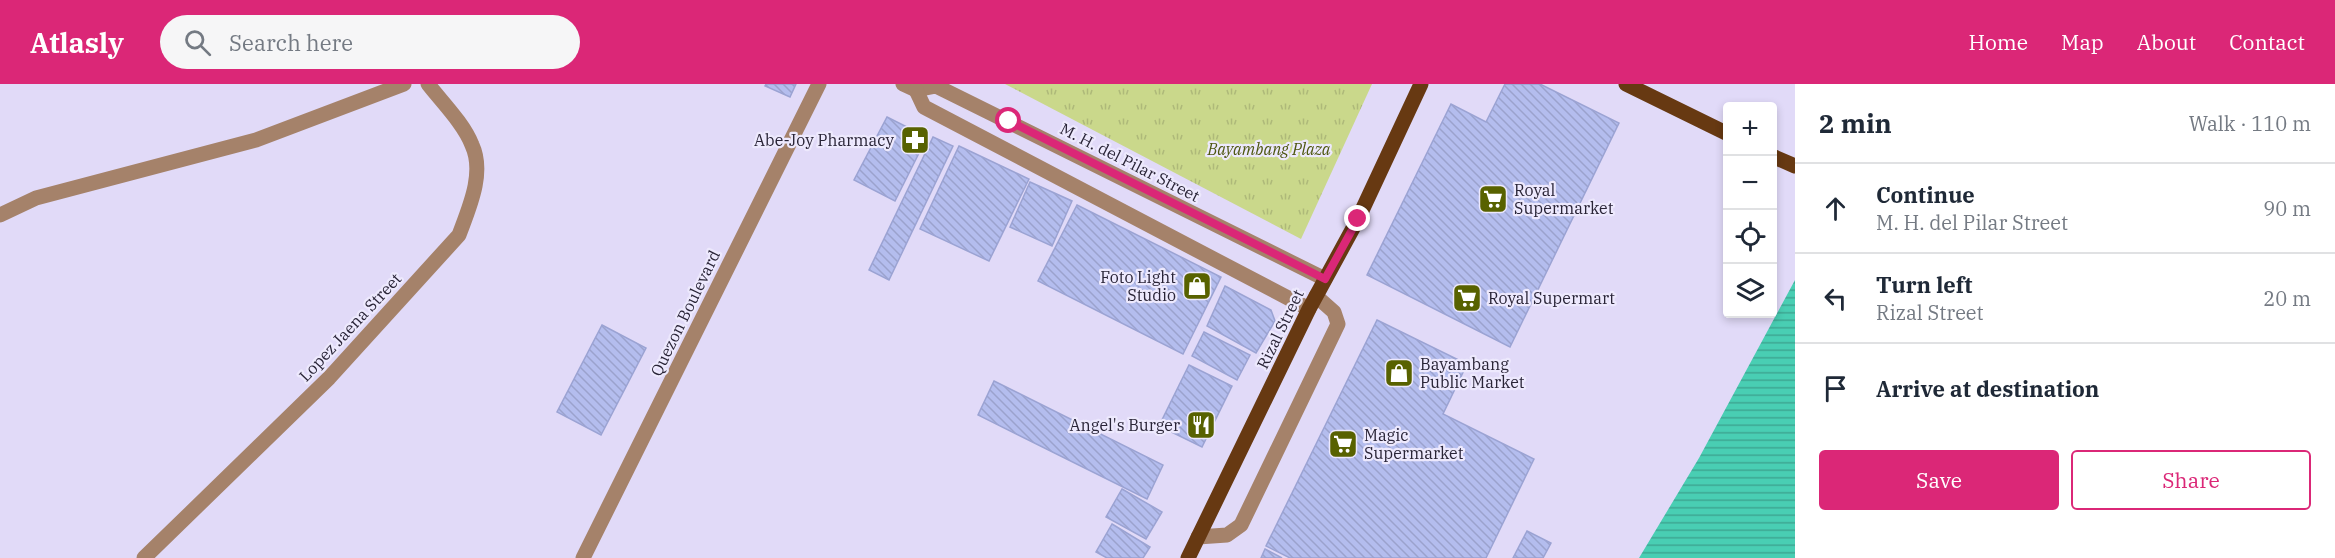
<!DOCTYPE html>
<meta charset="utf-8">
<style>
:root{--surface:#fff;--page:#f6f6f7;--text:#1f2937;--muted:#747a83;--line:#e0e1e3;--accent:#db2777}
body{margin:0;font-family:"IBM Plex Serif",serif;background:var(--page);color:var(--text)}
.controls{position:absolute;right:18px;top:18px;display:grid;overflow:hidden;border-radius:6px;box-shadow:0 3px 9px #0003}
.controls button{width:54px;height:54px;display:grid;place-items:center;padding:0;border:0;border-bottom:2px solid var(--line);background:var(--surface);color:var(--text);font:30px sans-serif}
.stop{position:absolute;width:18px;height:18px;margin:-14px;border:4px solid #db2777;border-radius:50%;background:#fff}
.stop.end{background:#db2777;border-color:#fff;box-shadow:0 2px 6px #0008}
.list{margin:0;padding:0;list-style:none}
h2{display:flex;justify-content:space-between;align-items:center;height:78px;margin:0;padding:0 24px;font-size:26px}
h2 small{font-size:20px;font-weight:400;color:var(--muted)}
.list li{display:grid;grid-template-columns:39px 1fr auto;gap:18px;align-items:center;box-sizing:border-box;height:90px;padding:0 24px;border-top:2px solid var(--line)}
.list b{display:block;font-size:22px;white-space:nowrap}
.list p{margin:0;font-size:20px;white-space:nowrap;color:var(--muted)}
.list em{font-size:20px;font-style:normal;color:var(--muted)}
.actions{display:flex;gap:12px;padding:18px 24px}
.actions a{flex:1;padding:14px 0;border:2px solid var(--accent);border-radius:6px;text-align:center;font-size:21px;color:var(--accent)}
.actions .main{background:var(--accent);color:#fff}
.icon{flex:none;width:33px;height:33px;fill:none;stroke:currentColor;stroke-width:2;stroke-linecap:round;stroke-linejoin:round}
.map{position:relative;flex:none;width:1795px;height:474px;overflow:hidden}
header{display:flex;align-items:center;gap:36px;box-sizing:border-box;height:84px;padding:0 30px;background:var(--accent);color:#fff}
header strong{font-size:28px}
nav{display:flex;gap:33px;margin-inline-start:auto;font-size:21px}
.search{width:420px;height:54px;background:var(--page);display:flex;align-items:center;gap:15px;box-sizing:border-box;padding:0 21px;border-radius:33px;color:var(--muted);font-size:22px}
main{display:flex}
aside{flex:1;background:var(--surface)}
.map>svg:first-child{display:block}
</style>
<header>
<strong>Atlasly</strong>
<div class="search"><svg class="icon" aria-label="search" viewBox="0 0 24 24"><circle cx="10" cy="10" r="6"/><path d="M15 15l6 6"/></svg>Search here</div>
<nav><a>Home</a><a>Map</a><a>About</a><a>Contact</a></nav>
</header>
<main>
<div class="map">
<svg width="1795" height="474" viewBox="0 0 1795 474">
<defs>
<pattern id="grass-tufts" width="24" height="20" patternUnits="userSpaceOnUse" patternTransform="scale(1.5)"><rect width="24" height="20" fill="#cad88b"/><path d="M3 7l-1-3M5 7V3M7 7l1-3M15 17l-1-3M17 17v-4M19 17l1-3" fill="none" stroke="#aeb979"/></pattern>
<pattern id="water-rules" width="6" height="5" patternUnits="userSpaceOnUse" patternTransform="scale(1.5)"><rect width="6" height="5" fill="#49ceb3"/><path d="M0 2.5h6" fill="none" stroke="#3da792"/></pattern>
<pattern id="building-back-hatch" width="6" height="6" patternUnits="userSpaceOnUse" patternTransform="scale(1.5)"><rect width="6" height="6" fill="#b4bdee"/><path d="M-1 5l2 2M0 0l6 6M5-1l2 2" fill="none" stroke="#9ba2cd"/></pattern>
</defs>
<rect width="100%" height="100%" fill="#e1daf8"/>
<polygon fill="url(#grass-tufts)" points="1005,0 1372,0 1301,155"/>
<polygon fill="url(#water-rules)" points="1795,196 1795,474 1639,474 1699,374"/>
<g fill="url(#building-back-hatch)" stroke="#9ba3d3" stroke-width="1.5">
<polygon points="766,0 796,0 790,13 765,2"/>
<polygon points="1505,0 1540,0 1619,39 1510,263 1367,191 1451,20 1486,38"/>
<polygon points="887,33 927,53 895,117 854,96"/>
<polygon points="933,53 953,62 889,196 869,186"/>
<polygon points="959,62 1029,95 989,177 920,145"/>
<polygon points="1030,98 1072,117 1052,162 1010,143"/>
<polygon points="1077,121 1221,193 1183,270 1038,197"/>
<polygon points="1225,202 1271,226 1275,237 1256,269 1207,242"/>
<polygon points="1377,236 1467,280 1443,330 1534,375 1486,474 1290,474 1266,462"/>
<polygon points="602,241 646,264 601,351 557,328"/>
<polygon points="1204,248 1250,271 1237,296 1192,272"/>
<polygon points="1189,281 1232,302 1202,363 1159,342"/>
<polygon points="994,297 1163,381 1147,415 978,331"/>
<polygon points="1122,405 1162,428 1146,455 1106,433"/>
<polygon points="1112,440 1150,463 1143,474 1107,474 1096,468"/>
<polygon points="1527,447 1551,459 1543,474 1513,474"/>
<polygon points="1265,465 1282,474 1261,474"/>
</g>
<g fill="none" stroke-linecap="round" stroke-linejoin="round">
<g stroke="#a5826a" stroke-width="15">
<polyline points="903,0 916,6 936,2 1325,195"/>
<polyline points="916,6 924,23 1309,225"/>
<polyline points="0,131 36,114 256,56 404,0"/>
<polyline points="1198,453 1227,451 1241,441 1338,240 1334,228 1316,212"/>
<path d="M144 474 329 294 459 151C469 124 485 89 472 61 464 40 442 18 428 0"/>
<polyline points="583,474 819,0"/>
</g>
<g stroke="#673912" stroke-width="15">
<polyline points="1626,0 1728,50"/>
<polyline points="1772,72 1795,82"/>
<polyline points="1188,474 1309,225 1358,135 1421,0"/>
</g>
</g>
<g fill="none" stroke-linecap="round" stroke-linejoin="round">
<polyline stroke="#db2777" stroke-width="8" points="1009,37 1325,195 1358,135"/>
</g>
<defs>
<g id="pharmacy-square" transform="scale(1.5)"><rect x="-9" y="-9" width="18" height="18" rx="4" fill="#586200" stroke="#ede9fd"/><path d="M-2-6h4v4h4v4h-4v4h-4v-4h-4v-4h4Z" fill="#fff"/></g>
<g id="supermarket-square" transform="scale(1.5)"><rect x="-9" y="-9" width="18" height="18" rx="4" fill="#586200" stroke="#ede9fd"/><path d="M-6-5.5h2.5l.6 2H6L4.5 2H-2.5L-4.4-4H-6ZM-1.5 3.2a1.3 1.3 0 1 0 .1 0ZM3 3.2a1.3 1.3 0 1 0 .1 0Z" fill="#fff"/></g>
<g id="shop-square" transform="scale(1.5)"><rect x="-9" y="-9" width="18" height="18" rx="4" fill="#586200" stroke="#ede9fd"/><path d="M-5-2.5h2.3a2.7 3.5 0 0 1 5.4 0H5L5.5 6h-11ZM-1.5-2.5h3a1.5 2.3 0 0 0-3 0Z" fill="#fff"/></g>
<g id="restaurant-square" transform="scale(1.5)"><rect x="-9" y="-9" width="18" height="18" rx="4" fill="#586200" stroke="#ede9fd"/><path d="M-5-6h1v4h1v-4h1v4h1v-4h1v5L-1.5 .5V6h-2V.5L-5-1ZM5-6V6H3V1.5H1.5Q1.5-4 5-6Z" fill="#fff"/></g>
</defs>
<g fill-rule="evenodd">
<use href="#pharmacy-square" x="915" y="56"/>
<use href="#supermarket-square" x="1493" y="115"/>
<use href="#shop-square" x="1197" y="202"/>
<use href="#supermarket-square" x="1467" y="214"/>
<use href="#shop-square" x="1399" y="289"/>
<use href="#restaurant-square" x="1201" y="341"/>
<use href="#supermarket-square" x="1343" y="360"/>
</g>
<g text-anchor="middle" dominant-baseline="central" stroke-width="4.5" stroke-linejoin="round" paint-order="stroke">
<g font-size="16" fill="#292437" stroke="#ede9fd" text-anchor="start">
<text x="894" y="56" text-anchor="end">Abe-Joy Pharmacy</text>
<text x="1514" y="106">Royal<tspan x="1514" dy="18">Supermarket</tspan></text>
<text x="1176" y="193" text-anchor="end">Foto Light<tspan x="1176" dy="18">Studio</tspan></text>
<text x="1488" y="214">Royal Supermart</text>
<text x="1420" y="280">Bayambang<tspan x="1420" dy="18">Public Market</tspan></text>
<text x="1180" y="341" text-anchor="end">Angel's Burger</text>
<text x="1364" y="351">Magic<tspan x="1364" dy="18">Supermarket</tspan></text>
</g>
<g font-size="16" font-style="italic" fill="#4e5710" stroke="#ede9fd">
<text x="1269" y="65">Bayambang Plaza</text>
</g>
<g font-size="16" fill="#292437" stroke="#ede9fd">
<text transform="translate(1130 78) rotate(27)">M. H. del Pilar Street</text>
<text transform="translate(685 229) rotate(-64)">Quezon Boulevard</text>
<text transform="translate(350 243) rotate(-47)">Lopez Jaena Street</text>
<text transform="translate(1280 245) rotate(-64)">Rizal Street</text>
</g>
</g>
</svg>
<div class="controls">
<button>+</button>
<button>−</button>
<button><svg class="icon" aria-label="locate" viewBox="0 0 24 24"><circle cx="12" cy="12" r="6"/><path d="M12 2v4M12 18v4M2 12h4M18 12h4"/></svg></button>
<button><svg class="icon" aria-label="layers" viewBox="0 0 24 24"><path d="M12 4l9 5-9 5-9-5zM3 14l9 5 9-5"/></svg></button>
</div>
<div class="stop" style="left:1009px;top:37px"></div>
<div class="stop end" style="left:1358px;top:135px"></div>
</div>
<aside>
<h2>2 min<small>Walk · 110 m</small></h2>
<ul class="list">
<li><svg class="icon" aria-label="ahead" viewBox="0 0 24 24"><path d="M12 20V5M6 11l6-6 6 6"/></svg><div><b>Continue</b><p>M. H. del Pilar Street</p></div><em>90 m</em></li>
<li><svg class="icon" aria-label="left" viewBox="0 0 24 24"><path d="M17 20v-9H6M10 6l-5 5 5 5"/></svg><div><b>Turn left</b><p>Rizal Street</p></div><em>20 m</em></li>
<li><svg class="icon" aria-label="arrive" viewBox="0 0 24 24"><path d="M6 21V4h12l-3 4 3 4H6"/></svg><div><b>Arrive at destination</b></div></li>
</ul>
<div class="actions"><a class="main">Save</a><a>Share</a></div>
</aside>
</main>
